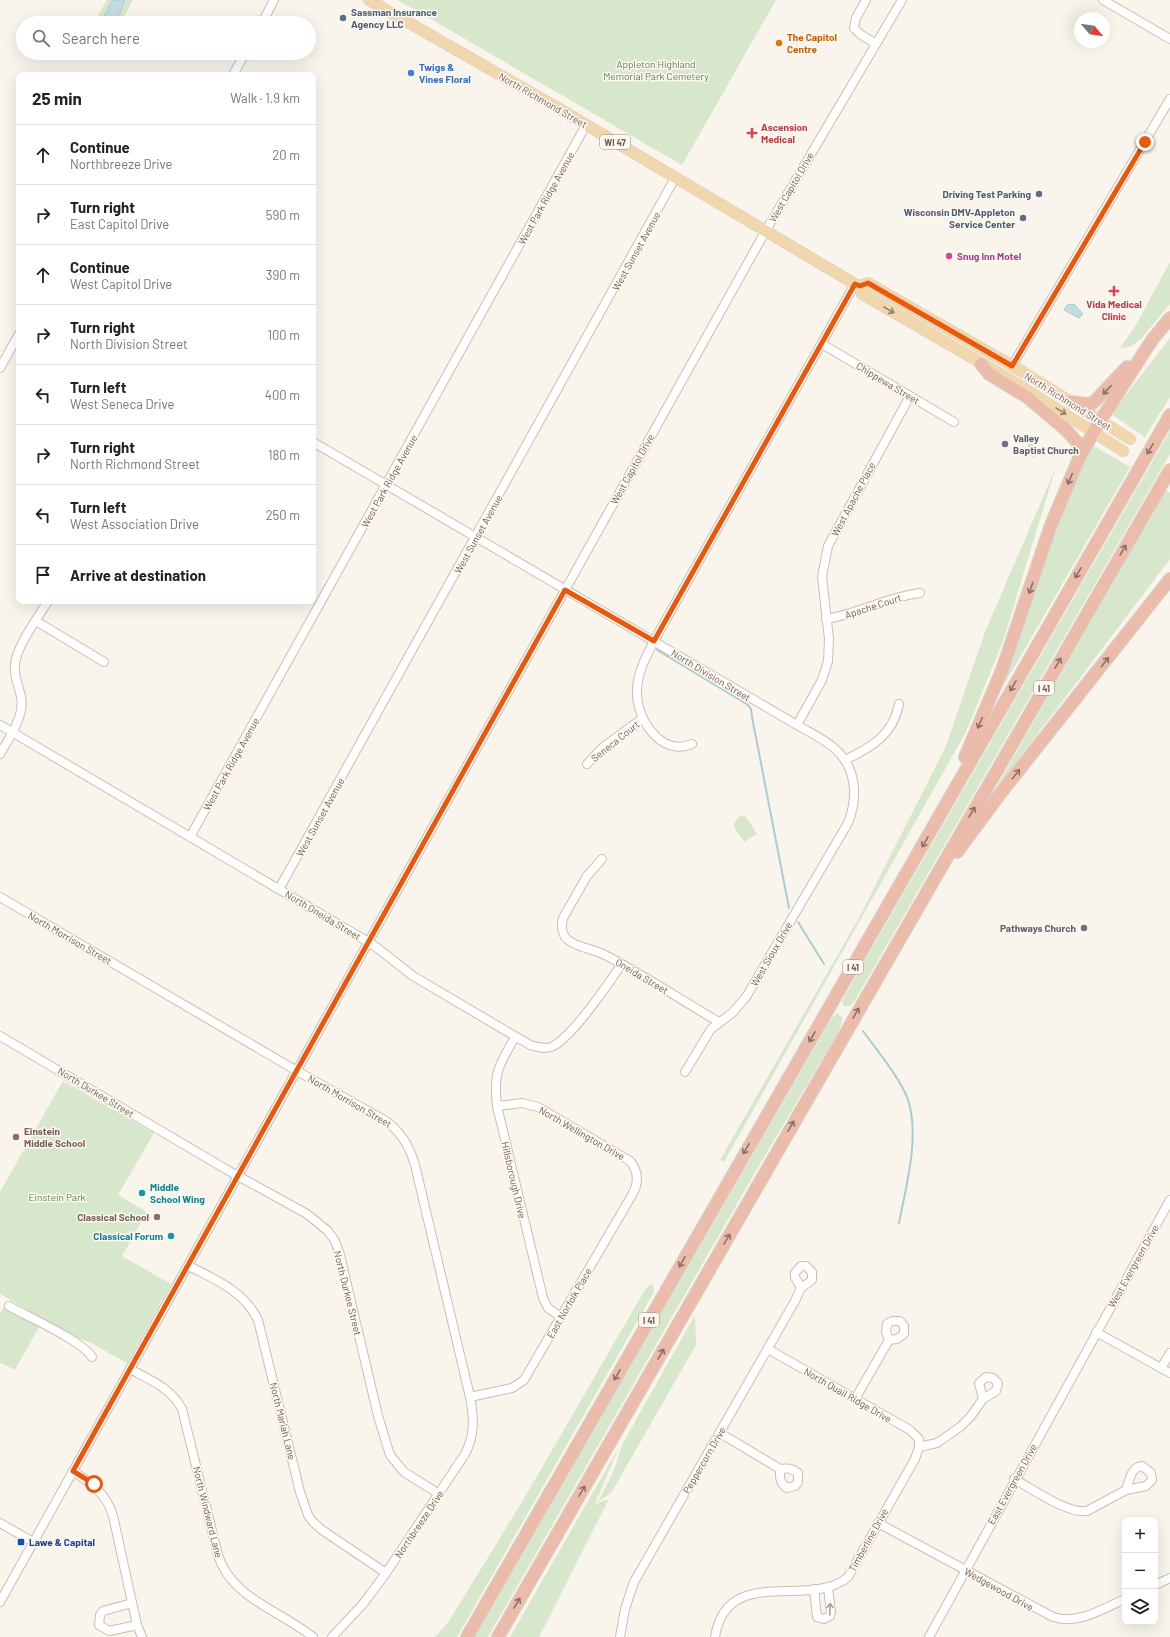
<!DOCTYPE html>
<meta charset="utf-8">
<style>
:root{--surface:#fff;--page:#f2f2f2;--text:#222;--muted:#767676;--line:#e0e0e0}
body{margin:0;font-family:Barlow,sans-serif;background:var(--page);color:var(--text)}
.controls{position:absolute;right:12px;bottom:12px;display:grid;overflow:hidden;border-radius:8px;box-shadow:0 4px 16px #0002}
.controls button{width:36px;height:36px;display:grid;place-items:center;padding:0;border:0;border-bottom:1px solid var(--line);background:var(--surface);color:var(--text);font:20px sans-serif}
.compass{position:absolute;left:1074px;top:12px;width:36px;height:36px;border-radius:50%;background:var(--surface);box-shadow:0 4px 16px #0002;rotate:119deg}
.stop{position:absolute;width:12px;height:12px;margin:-9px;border:3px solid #ea580c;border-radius:50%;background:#fff}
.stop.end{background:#ea580c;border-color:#fff;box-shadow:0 1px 4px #0008}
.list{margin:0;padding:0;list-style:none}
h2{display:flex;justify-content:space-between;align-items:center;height:52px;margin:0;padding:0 16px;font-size:17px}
h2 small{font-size:13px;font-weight:400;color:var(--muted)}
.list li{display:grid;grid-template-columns:26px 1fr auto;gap:12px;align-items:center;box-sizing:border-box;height:60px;padding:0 16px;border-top:1px solid var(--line)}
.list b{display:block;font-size:15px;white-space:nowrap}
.list p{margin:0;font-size:13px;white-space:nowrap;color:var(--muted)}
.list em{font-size:13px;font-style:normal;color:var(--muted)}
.icon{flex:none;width:22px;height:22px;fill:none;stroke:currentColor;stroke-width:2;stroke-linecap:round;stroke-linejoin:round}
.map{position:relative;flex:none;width:1170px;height:1637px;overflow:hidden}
.search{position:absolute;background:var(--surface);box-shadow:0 4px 16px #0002;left:16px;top:16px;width:300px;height:44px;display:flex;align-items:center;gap:10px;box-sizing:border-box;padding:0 14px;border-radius:22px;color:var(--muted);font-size:15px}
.panel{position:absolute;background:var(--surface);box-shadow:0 4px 16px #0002;left:16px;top:72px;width:300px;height:532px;border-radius:8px}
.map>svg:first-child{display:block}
</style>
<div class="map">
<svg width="1170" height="1637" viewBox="0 0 1170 1637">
<rect width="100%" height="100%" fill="#faf5ec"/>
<g fill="#d6e7cb">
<polygon points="107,0 113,0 108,7 118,18 125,0 133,0 120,23 97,23 95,21"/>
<polygon points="398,0 776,0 682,165"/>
<polygon points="1170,262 1170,304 1141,339 1130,347 1120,348 1136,325"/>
<polygon points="1170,338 1170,397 1145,437 1111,414"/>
<polygon points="1170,431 1170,454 854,1002 850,1006 844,1006 842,1002 845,995"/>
<polygon points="1035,441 1040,454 1032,458 1027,444"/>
<polygon points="1094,446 1130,467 1001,690 1040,572 1087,453"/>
<polygon points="1056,467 1003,641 966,732 724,1162 720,1160 860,916 946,746 985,632"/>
<polygon points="1166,490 1170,493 1170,559 993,793"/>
<polygon points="741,815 747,818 757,834 744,842 734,827 734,823"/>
<polygon points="837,1013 843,1018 839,1031 757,1169 488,1637 475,1637 831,1019"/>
<polygon points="63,1081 154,1133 118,1195 147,1212 122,1256 171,1284 127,1363 89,1342 73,1336 0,1294 0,1192"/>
<polygon points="653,1283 654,1292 457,1637 435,1637 449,1621 522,1502 646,1288"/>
<polygon points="7,1302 42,1322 15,1370 1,1363 0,1364 0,1314"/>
<polygon points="695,1315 696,1345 611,1493 598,1502 614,1470 623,1443"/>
<polygon points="619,1447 595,1504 609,1499 539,1637 510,1637"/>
</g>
<g fill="#c2dde2" stroke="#aaccd2">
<polygon points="113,0 125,0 118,18 109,21 104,18 105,14 108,12 108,7"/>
<polygon points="1074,304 1083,314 1079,318 1064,310 1067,305"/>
</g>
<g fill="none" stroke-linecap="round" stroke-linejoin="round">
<g stroke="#aaccd2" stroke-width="2">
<polyline points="657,650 748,705 751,709 752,717 789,908"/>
<polyline points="798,922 824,964"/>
<path d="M863 1031C876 1049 901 1079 908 1100 920 1136 906 1187 899 1223"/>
</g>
<g stroke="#ccbdb2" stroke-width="10">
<g id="minor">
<polyline points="866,0 856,18 854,28 860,34 876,44"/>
<polyline points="1103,0 1170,39"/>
<polyline points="262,23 274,0"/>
<polyline points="233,75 245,53"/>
<polyline points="822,344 954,422"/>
<polyline points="1012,366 1170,99"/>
<polyline points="0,368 19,334"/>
<path d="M313 442 797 725C809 732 824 739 834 748 857 767 858 798 848 823L746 997 732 1013 711 1029 685 1072"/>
<path d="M826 619C858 614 887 597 920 593"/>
<polyline points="36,621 104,662"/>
<path d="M0 725 360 937 376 947 413 976 530 1045C537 1047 544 1049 551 1047 570 1040 609 983 621 965"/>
<polyline points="797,725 822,680 828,661 829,639 822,577 828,546 910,396"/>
<path d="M692 744C661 757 636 719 637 691 637 673 646 657 654 641L855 284"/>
<path d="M0 754C9 738 25 716 21 697 19 686 13 675 15 664 17 645 38 618 48 601"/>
<path d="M845 760C872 747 893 735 899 704"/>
<polyline points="587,764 602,748 643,718"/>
<polyline points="190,837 586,125"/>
<path d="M602 859 587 876 563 918C561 926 562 935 568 940 578 948 594 949 605 955 644 975 681 1000 719 1022"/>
<polyline points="279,889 675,178"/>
<path d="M0 897 297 1071 386 1121C402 1133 409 1146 415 1165L470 1397C474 1418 475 1435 465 1454L386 1573 363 1604 332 1637"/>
<polyline points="0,1036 229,1171 307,1214 328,1231 335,1241 340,1255 378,1416 390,1455 404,1472 439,1494"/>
<path d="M515 1037C499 1065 493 1073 497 1106L543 1298 548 1308 561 1317"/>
<path d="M189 1266C216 1280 244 1291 258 1320L300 1492 308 1515 313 1522 322 1530 386 1573"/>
<path d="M9 1306C28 1317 81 1340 92 1357"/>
<polyline points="1096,1332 1170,1373"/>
<polyline points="1161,1368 1170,1353"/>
<path d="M130 1369C150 1380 171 1388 182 1409L218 1555C231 1598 281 1611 313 1637"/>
<path d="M470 1397 512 1388 524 1380 632 1195C639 1183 639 1172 630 1161L538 1107 522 1103 497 1106"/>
<polyline points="855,1399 889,1340 897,1339 904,1334 904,1326 900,1321 892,1321 887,1324 886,1332 889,1340"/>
<path d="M720 1433 780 1469C780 1477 779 1483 787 1488L795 1486 798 1482V1473C792 1468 787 1468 780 1469"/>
<polyline points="919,1447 937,1443 960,1427 971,1416 983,1399 996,1391 998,1383 993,1378 986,1377 979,1383 983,1399"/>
<path d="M73 1471C92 1484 106 1493 113 1516L137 1625 142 1637"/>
<path d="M1014 1479C1033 1489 1067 1514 1087 1511L1126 1490 1146 1486 1152 1480 1151 1473 1142 1466C1131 1467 1129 1481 1126 1490"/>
<polyline points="0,1523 33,1542"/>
<path d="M878 1523 1053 1617C1078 1625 1102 1609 1125 1599"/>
<polyline points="1155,1585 1170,1578"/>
<polyline points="814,1589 817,1617 824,1619 830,1616 831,1612 828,1588"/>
<polyline points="0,1602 765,232 902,0"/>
<polyline points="132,1603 103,1611 100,1615 99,1625 109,1631 137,1625"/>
<polyline points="620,1637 625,1609 634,1582 795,1301 801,1288 812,1280 812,1272 806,1266 801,1266 795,1273 795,1277 801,1288"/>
<path d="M715 1637C727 1563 809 1610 848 1577L915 1459 919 1447V1439L910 1430 768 1349"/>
<polyline points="929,1637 1170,1200"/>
</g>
</g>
<g stroke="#d8d2ce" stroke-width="12">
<g id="major">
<polyline points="369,0 558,108 855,284 860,286 862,294 1016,383 1123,451"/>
<polyline points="860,286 868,283 1023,372 1130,439"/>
</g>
</g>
<g stroke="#d8d2ce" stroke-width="14">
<g id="highway">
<polyline points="981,364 989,374 1027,397 1066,430 1078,443 1080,456"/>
<polyline points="1071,402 1086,404 1093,403 1127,367"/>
<polyline points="965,757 1002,670 1051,525 1080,456 1100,421 1152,340 1170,318"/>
<polyline points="957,852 1000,794 1170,579"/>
<polyline points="467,1637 1170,415"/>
<polyline points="498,1637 1170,470"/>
</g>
</g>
<use href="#minor" stroke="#fff" stroke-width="8"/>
<use href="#major" stroke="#f0d7ad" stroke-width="11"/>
<use href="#highway" stroke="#ecbcab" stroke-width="12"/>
</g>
<defs><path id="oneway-shaft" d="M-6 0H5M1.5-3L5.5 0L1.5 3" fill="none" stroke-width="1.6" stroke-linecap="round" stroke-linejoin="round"/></defs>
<g stroke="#98826d">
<use href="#oneway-shaft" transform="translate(889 310) rotate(30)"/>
<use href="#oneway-shaft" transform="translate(1061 411) rotate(32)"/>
</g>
<g stroke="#8b7063">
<use href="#oneway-shaft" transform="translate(1107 390) rotate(134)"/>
<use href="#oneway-shaft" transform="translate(1150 449) rotate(120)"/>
<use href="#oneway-shaft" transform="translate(1070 479) rotate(113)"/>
<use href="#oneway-shaft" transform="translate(1123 550) rotate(-60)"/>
<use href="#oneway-shaft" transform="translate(1078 573) rotate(120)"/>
<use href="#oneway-shaft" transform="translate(1031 588) rotate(108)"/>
<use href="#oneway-shaft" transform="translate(1105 662) rotate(-52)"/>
<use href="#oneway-shaft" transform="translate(1058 663) rotate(-60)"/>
<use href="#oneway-shaft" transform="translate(1013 686) rotate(120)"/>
<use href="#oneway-shaft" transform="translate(980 723) rotate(113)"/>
<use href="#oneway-shaft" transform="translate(1016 774) rotate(-52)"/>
<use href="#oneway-shaft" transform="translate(972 812) rotate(-60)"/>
<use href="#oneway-shaft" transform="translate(925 842) rotate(120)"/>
<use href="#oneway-shaft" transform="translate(856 1013) rotate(-60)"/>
<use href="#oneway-shaft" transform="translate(812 1037) rotate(120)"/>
<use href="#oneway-shaft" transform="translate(791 1126) rotate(-60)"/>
<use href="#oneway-shaft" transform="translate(746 1149) rotate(120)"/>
<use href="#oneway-shaft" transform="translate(727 1239) rotate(-60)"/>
<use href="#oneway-shaft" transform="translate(682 1262) rotate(120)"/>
<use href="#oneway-shaft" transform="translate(661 1354) rotate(-60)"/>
<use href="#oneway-shaft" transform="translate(617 1375) rotate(120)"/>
<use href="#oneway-shaft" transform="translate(582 1491) rotate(-60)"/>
<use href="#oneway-shaft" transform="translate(517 1603) rotate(-60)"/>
</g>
<use stroke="#ab9e97" href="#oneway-shaft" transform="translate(830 1609) rotate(-88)"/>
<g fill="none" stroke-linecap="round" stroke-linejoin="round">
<polyline stroke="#ea580c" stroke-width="5" points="94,1484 73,1471 565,590 654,641 855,284 860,286 868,283 1012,366 1145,142"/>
</g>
<g fill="#5c6f8a" stroke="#fdf9f2" stroke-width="1.5">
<circle cx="343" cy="18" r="4"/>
<circle cx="1039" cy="194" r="4"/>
<circle cx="1023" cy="218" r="4"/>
</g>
<circle fill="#e8710a" stroke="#fdf9f2" stroke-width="1.5" cx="779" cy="43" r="4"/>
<circle fill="#3f7fe0" stroke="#fdf9f2" stroke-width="1.5" cx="411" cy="73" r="4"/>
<g fill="#e0444e" stroke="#fdf9f2" stroke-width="1.5">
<path d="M750 127h4v4h4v4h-4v4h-4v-4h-4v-4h4z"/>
<path d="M1112 285h4v4h4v4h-4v4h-4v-4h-4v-4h4z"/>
</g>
<circle fill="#d1479c" stroke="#fdf9f2" stroke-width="1.5" cx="949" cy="256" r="4"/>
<g fill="#6b7280" stroke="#fdf9f2" stroke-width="1.5">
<circle cx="1005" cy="444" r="4"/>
<circle cx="1084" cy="928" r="4"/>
</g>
<g fill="#8d6e63" stroke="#fdf9f2" stroke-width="1.5">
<circle cx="16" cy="1137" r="4"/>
<circle cx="157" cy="1217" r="4"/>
</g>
<g fill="#0f9aa8" stroke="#fdf9f2" stroke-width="1.5">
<circle cx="142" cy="1193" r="4"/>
<circle cx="171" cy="1236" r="4"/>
</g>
<rect fill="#1a4fb4" stroke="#fdf9f2" stroke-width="1.5" x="17" y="1538" width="8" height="8" rx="2"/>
<g text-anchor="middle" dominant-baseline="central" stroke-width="3" stroke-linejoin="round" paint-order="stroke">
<g fill="#fdf9f2" stroke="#9c8c81" stroke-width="1">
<rect x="600" y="135" width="30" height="14" rx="3"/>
<rect x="1034" y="681" width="20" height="14" rx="3"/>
<rect x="843" y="960" width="20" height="14" rx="3"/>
<rect x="639" y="1313" width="20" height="14" rx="3"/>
</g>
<g font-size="9" font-weight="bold" fill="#735d51">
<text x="615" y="142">WI 47</text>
<text x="1044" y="688">I 41</text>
<text x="853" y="967">I 41</text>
<text x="649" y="1320">I 41</text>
</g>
<g font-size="10" font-weight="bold" fill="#4e5e75" stroke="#fdf9f2" text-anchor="end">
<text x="351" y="12" text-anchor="start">Sassman Insurance<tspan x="351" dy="12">Agency LLC</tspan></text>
<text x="1031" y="194">Driving Test Parking</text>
<text x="1015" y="212">Wisconsin DMV-Appleton<tspan x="1015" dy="12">Service Center</tspan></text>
</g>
<g font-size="10" font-weight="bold" fill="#c56008" stroke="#fdf9f2" text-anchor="start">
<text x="787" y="37">The Capitol<tspan x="787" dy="12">Centre</tspan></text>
</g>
<g font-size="10" fill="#5b7c4e" stroke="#fdf9f2">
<text x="656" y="64">Appleton Highland<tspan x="656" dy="12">Memorial Park Cemetery</tspan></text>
<text x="57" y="1197">Einstein Park</text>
</g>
<g font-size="10" font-weight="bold" fill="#366cbe" stroke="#fdf9f2" text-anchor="start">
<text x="419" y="67">Twigs &amp;<tspan x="419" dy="12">Vines Floral</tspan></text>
</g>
<g font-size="10" fill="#735d51" stroke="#fdf9f2">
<text transform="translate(543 100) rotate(30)">North Richmond Street</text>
<text transform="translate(791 187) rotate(-60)">West Capitol Drive</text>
<text transform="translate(546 198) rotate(-61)">West Park Ridge Avenue</text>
<text transform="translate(636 251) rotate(-61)">West Sunset Avenue</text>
<text transform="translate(888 383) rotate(31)">Chippewa Street</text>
<text transform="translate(1068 401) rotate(32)">North Richmond Street</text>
<text transform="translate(632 469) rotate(-61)">West Capitol Drive</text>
<text transform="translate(389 481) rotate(-61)">West Park Ridge Avenue</text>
<text transform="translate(853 499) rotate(-62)">West Apache Place</text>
<text transform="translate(478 534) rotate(-61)">West Sunset Avenue</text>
<text transform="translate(873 606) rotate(-18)">Apache Court</text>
<text transform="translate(711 675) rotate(31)">North Division Street</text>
<text transform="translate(615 741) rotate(-39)">Seneca Court</text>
<text transform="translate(231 764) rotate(-61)">West Park Ridge Avenue</text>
<text transform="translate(320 817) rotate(-61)">West Sunset Avenue</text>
<text transform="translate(323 915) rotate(31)">North Oneida Street</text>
<text transform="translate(70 938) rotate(30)">North Morrison Street</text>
<text transform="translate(771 954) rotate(-60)">West Sioux Drive</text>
<text transform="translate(642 976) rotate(31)">Oneida Street</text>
<text transform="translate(96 1092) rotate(31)">North Durkee Street</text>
<text transform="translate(350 1101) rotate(30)">North Morrison Street</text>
<text transform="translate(582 1133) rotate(30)">North Wellington Drive</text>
<text transform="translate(514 1180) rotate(77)">Hillsborough Drive</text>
<text transform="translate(1133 1266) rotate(-61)">West Evergreen Drive</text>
<text transform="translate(348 1293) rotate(76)">North Durkee Street</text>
<text transform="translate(569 1303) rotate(-60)">East Norfolk Place</text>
<text transform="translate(848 1395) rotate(30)">North Quail Ridge Drive</text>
<text transform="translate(283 1421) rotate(76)">North Mariah Lane</text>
<text transform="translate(704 1460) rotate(-60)">Peppercorn Drive</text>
<text transform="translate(1012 1484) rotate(-61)">East Evergreen Drive</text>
<text transform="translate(208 1512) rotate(76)">North Windward Lane</text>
<text transform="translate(419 1524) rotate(-56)">Northbreeze Drive</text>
<text transform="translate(868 1540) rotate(-61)">Timberline Drive</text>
<text transform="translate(999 1589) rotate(29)">Wedgewood Drive</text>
</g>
<g font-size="10" font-weight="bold" fill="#be3a42" stroke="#fdf9f2" text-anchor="start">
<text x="761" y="127">Ascension<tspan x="761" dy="12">Medical</tspan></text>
<text x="1114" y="304" text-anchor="middle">Vida Medical<tspan x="1114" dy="12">Clinic</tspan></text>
</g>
<g font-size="10" font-weight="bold" fill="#b23c85" stroke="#fdf9f2" text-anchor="start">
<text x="957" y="256">Snug Inn Motel</text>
</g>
<g font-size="10" font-weight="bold" fill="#5b616d" stroke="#fdf9f2" text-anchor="start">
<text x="1013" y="438">Valley<tspan x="1013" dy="12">Baptist Church</tspan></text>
<text x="1076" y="928" text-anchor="end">Pathways Church</text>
</g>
<g font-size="10" font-weight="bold" fill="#785e54" stroke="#fdf9f2" text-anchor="start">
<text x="24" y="1131">Einstein<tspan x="24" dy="12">Middle School</tspan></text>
<text x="149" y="1217" text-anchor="end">Classical School</text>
</g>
<g font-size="10" font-weight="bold" fill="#0d838f" stroke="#fdf9f2" text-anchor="start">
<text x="150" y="1187">Middle<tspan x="150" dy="12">School Wing</tspan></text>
<text x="163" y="1236" text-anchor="end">Classical Forum</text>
</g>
<g font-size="10" font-weight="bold" fill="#164399" stroke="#fdf9f2" text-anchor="start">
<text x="29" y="1542">Lawe &amp; Capital</text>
</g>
</g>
</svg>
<div class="controls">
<button>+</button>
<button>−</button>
<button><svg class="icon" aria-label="layers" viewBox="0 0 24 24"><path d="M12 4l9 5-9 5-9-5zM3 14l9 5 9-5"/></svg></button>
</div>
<svg class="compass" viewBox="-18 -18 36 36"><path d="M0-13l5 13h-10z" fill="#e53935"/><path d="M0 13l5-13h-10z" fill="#767676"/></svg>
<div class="stop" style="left:94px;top:1484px"></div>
<div class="stop end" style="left:1145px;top:142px"></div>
<div class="search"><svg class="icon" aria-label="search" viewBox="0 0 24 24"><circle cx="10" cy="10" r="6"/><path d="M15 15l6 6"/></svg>Search here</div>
<section class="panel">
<h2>25 min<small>Walk · 1.9 km</small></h2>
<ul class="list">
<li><svg class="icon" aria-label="ahead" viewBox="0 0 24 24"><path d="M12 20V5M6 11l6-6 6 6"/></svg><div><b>Continue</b><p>Northbreeze Drive</p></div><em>20 m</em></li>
<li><svg class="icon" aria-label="right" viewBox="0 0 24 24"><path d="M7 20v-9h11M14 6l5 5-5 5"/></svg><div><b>Turn right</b><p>East Capitol Drive</p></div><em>590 m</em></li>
<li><svg class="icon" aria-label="ahead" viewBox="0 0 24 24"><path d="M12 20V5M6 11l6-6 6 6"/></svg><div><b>Continue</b><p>West Capitol Drive</p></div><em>390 m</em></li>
<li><svg class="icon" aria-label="right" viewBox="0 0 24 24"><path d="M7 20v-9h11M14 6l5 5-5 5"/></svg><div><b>Turn right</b><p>North Division Street</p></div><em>100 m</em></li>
<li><svg class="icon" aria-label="left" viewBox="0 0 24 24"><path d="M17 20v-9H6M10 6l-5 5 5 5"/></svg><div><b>Turn left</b><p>West Seneca Drive</p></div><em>400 m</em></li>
<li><svg class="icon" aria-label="right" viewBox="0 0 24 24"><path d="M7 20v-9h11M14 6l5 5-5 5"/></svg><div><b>Turn right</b><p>North Richmond Street</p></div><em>180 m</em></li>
<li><svg class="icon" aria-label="left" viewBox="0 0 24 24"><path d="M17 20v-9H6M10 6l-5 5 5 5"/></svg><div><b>Turn left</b><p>West Association Drive</p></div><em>250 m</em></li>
<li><svg class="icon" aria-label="arrive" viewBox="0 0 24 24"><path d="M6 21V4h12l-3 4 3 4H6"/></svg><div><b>Arrive at destination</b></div></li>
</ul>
</section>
</div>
